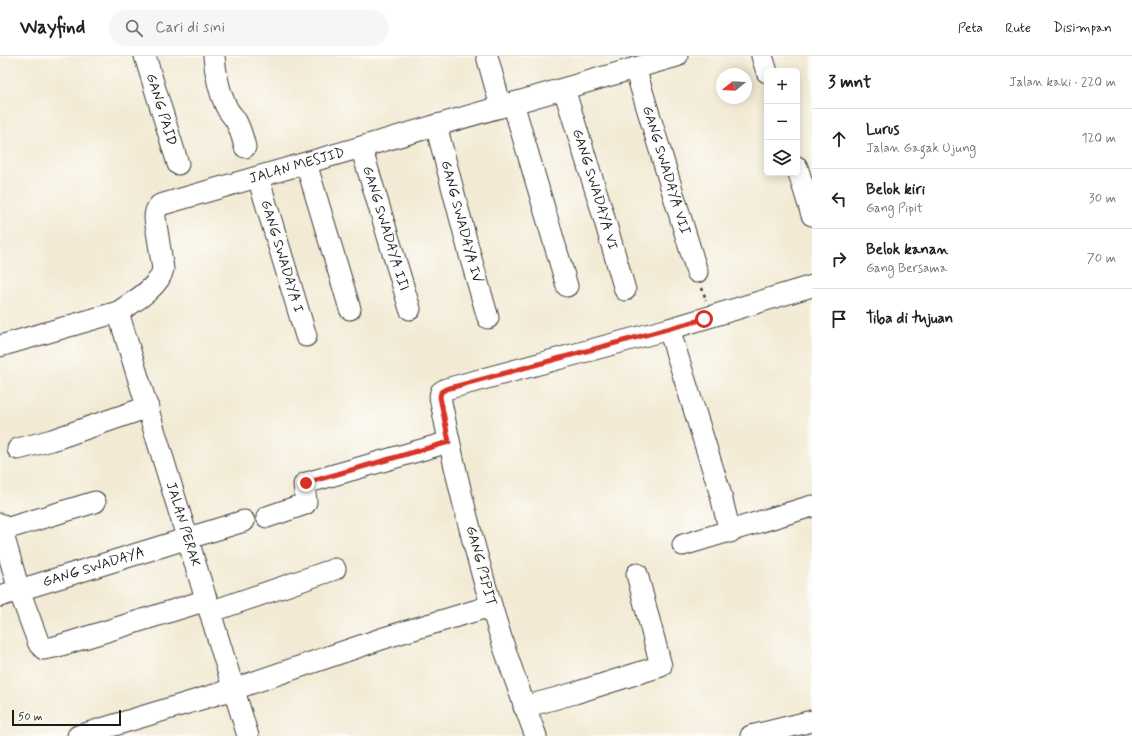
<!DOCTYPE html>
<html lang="id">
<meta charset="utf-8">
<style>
:root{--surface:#fff;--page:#f6f6f6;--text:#202124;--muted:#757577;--line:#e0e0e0}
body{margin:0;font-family:Mynerve,sans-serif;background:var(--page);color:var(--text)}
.controls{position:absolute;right:12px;top:12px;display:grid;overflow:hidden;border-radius:6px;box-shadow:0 2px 10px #0003}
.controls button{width:36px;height:36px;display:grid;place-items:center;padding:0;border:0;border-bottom:1px solid var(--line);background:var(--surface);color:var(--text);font:20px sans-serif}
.compass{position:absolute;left:716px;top:12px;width:36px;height:36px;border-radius:50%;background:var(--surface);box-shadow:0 2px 10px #0003;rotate:252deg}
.scale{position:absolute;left:12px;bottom:10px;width:109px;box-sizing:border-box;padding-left:4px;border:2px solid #1c1c1c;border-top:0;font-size:11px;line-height:14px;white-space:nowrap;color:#1c1c1c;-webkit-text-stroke:3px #fdfcf7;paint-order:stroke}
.stop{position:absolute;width:12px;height:12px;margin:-9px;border:3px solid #d93025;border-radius:50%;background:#fff}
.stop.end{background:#d93025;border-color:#fff;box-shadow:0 1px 4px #0008}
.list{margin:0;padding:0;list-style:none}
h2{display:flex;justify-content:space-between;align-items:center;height:52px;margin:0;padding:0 16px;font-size:17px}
h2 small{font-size:13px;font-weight:400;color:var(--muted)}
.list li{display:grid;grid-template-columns:26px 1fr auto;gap:12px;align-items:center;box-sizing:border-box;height:60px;padding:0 16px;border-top:1px solid var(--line)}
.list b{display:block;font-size:15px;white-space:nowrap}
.list p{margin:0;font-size:13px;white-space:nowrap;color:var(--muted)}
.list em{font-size:13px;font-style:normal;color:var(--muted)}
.icon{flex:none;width:22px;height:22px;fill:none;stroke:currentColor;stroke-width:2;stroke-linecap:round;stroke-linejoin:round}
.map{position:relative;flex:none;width:812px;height:680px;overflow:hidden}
header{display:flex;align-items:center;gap:24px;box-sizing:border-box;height:56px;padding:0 20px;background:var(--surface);border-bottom:1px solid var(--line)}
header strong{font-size:19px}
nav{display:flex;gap:22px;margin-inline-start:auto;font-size:14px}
.search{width:280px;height:36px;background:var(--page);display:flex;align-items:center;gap:10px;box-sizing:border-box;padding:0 14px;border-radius:22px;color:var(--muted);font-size:15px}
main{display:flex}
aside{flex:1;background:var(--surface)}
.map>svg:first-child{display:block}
</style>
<header>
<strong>Wayfind</strong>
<div class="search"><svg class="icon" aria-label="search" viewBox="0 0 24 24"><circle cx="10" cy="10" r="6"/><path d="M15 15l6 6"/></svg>Cari di sini</div>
<nav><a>Peta</a><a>Rute</a><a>Disimpan</a></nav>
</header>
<main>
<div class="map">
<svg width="812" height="680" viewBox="0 0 812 680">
<rect width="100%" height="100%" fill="#fdfcf7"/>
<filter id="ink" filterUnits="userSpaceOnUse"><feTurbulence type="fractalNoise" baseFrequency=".025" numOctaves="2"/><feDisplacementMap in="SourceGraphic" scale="8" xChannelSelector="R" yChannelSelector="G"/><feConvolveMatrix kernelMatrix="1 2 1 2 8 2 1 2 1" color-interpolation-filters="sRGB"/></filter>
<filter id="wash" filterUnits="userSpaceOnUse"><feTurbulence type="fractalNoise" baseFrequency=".012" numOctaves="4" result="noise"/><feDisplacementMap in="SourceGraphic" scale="16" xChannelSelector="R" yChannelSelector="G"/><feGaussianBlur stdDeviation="0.9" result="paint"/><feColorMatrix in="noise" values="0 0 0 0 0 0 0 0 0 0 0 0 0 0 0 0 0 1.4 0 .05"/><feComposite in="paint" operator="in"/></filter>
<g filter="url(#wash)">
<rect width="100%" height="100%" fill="#f2ead4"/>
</g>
<g filter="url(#ink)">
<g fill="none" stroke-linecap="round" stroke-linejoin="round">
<g stroke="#3c3b38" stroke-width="23">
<g id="minor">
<path id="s1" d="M145 0 178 108"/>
<path d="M214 0C215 16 220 40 228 54 231 59 235 62 237 67 241 75 243 83 245 91"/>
<polyline points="487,0 501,51"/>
<polyline points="762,0 767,16"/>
<path id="s2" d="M635 12 697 216"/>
<path id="s3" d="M564 33 600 148 625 234"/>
<polyline points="513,47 567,230"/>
<path id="s4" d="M436 69 471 203 488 262"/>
<path id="s5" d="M361 91 410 253"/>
<polyline points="306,107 350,253"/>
<polyline points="797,111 812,159"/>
<path id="s6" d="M258 121 306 280"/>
<path id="s7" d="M118 256 248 680"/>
<polyline points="669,273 720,436 730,476"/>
<path id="s8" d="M0 290 118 256C132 247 160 231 163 213L155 162C155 156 156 153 160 149L677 0"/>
<polyline points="18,393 52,384 148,351"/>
<polyline points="267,461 305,448 306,446 304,429 306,427 449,386"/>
<polyline points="0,468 19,534 39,588 44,593 55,591 207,544"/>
<polyline points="2,474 95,446"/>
<polyline points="683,489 812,450"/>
<path id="s9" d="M0 540 244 465"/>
<polyline points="210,556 335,513"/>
<polyline points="524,651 575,637 661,610 637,518"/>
<polyline points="78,680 234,633 387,581 491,550"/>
<path d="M536 680C525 652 515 623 505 594 478 511 457 426 440 341L441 336 446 333 669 273 812 230"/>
<polyline points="751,680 812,665"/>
</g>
</g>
<polyline stroke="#3c3b38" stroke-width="2.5" stroke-dasharray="3 3" stroke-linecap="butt" points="702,232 706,244"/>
<use href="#minor" stroke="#fff" stroke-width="21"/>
</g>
</g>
<g fill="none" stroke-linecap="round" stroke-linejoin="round" filter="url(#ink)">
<polyline stroke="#d93025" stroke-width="5" points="306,427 449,386 440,341 441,336 446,333 704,263"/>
</g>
<g text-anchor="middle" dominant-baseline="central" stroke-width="3" stroke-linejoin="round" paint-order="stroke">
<g font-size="14" fill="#1c1c1c" stroke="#fdfcf7">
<text stroke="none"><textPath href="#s1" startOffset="56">GANG PAID</textPath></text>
<text stroke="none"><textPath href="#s8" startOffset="395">JALAN MESJID</textPath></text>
<text stroke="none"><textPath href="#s2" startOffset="107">GANG SWADAYA VII</textPath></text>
<text stroke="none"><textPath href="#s3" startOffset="105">GANG SWADAYA VI</textPath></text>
<text stroke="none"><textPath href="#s4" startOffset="100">GANG SWADAYA IV</textPath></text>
<text stroke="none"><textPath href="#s5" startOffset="85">GANG SWADAYA III</textPath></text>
<text stroke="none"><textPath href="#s6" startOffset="83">GANG SWADAYA I</textPath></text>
<text stroke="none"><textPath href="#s7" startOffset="222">JALAN PERAK</textPath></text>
<text transform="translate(481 510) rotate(75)">GANG PIPIT</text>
<text stroke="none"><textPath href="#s9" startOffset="98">GANG SWADAYA</textPath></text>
</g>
</g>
</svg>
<div class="controls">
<button>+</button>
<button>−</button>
<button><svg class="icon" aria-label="layers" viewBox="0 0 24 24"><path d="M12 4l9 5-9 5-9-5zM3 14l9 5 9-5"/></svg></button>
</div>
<svg class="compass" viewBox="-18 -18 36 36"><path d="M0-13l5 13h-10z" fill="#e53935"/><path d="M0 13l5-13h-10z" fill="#757577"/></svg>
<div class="scale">50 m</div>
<div class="stop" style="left:704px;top:263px"></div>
<div class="stop end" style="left:306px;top:427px"></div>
</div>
<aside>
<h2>3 mnt<small>Jalan kaki · 220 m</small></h2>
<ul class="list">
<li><svg class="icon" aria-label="ahead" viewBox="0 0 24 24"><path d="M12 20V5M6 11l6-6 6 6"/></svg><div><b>Lurus</b><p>Jalan Gagak Ujung</p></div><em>120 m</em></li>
<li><svg class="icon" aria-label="left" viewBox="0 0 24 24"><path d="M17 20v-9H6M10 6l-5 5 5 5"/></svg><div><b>Belok kiri</b><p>Gang Pipit</p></div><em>30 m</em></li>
<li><svg class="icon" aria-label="right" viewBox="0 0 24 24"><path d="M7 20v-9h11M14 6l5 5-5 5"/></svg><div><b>Belok kanan</b><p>Gang Bersama</p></div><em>70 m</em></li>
<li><svg class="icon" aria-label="arrive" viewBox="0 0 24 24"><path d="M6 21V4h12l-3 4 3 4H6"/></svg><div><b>Tiba di tujuan</b></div></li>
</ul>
</aside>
</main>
